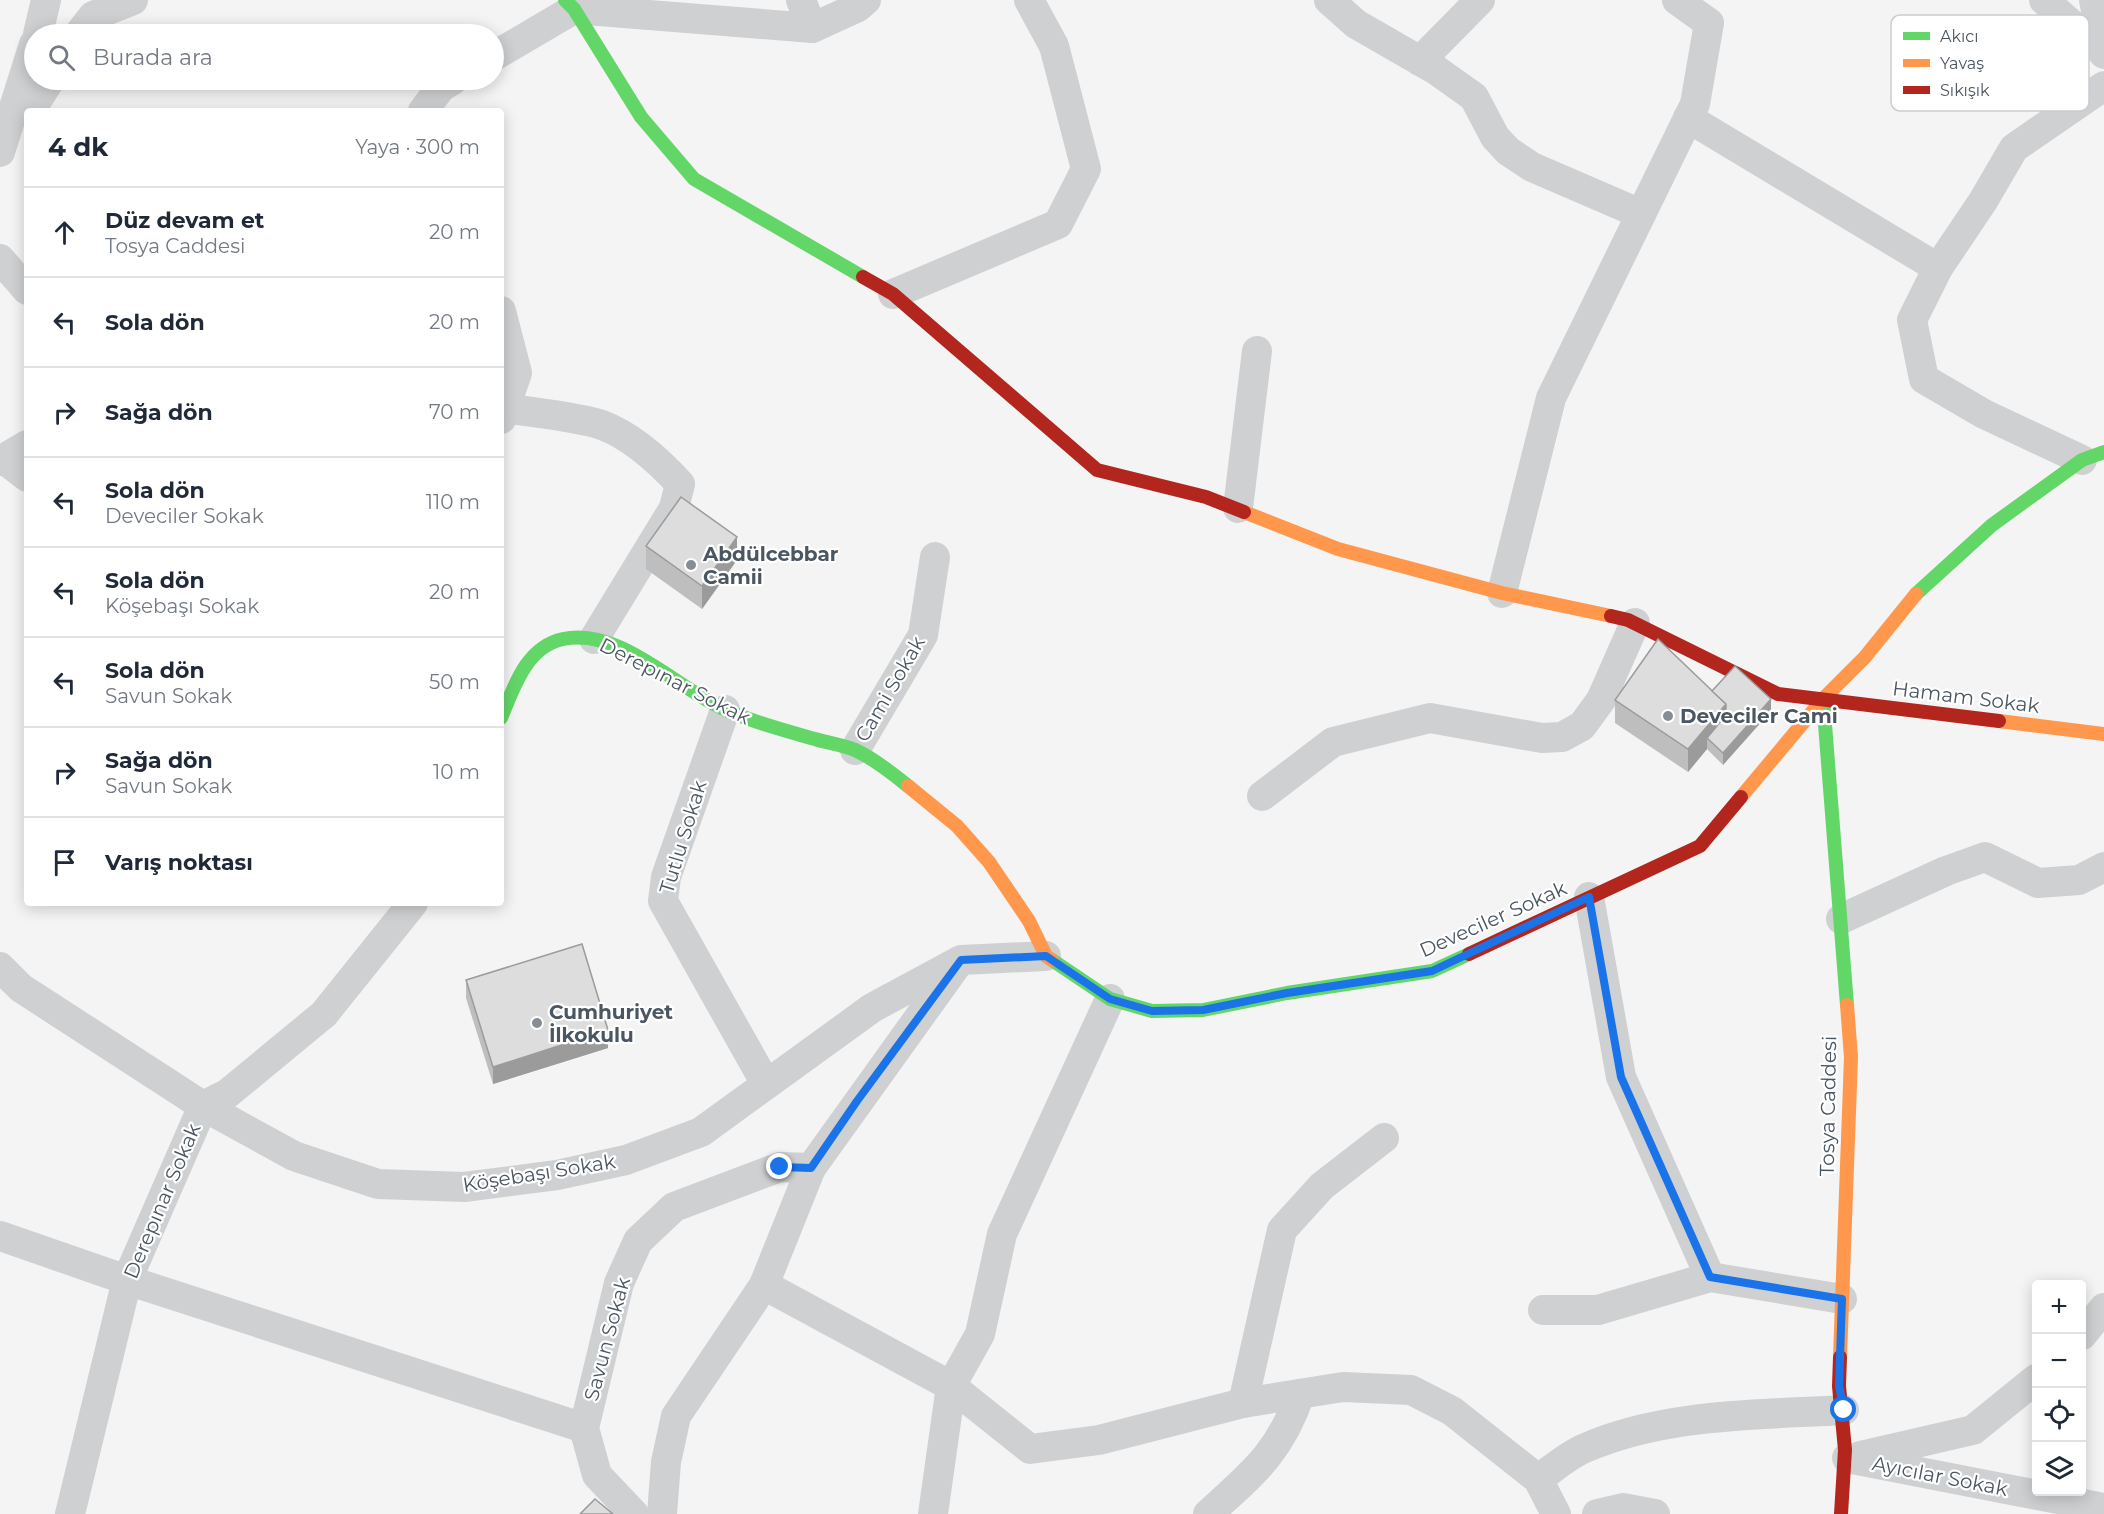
<!DOCTYPE html>
<html lang="tr">
<meta charset="utf-8">
<style>
:root{--surface:#fff;--page:#f6f6f7;--text:#1f2937;--muted:#747a83;--line:#e0e1e3}
body{margin:0;font-family:Montserrat,sans-serif;background:var(--page);color:var(--text)}
.controls{position:absolute;right:18px;bottom:18px;display:grid;overflow:hidden;border-radius:6px;box-shadow:0 3px 15px #0003}
.controls button{width:54px;height:54px;display:grid;place-items:center;padding:0;border:0;border-bottom:2px solid var(--line);background:var(--surface);color:var(--text);font:30px sans-serif}
.stop{position:absolute;width:18px;height:18px;margin:-14px;border:4px solid #1a73e8;border-radius:50%;background:#fff}
.stop.end{background:#1a73e8;border-color:#fff;box-shadow:0 2px 6px #0008}
.list{margin:0;padding:0;list-style:none}
h2{display:flex;justify-content:space-between;align-items:center;height:78px;margin:0;padding:0 24px;font-size:26px}
h2 small{font-size:20px;font-weight:400;color:var(--muted)}
.list li{display:grid;grid-template-columns:39px 1fr auto;gap:18px;align-items:center;box-sizing:border-box;height:90px;padding:0 24px;border-top:2px solid var(--line)}
.list b{display:block;font-size:22px;white-space:nowrap}
.list p{margin:0;font-size:20px;white-space:nowrap;color:var(--muted)}
.list em{font-size:20px;font-style:normal;color:var(--muted)}
.icon{flex:none;width:33px;height:33px;fill:none;stroke:currentColor;stroke-width:2;stroke-linecap:round;stroke-linejoin:round}
.map{position:relative;flex:none;width:2104px;height:1514px;overflow:hidden}
.search{position:absolute;background:var(--surface);box-shadow:0 3px 15px #0003;left:24px;top:24px;width:480px;height:66px;display:flex;align-items:center;gap:15px;box-sizing:border-box;padding:0 21px;border-radius:33px;color:var(--muted);font-size:22px}
.panel{position:absolute;background:var(--surface);box-shadow:0 3px 15px #0003;left:24px;top:108px;width:480px;height:798px;border-radius:6px}
.map>svg:first-child{display:block}
</style>
<div class="map">
<svg width="2104" height="1514" viewBox="0 0 2104 1514">
<rect width="100%" height="100%" fill="#f4f4f4"/>
<g fill="none" stroke-linecap="round" stroke-linejoin="round">
<g stroke="#ced0d2" stroke-width="30">
<polyline points="801,0 812,28"/>
<polyline points="1329,0 1356,24 1436,70 1474,97 1495,137 1508,151 1532,167 1641,214"/>
<polyline points="2044,0 2103,52"/>
<polyline points="2094,0 2104,54"/>
<polyline points="38,34 46,0"/>
<polyline points="79,34 93,16 133,0"/>
<polyline points="494,56 574,9 812,28 858,7 866,0"/>
<polyline points="1420,61 1480,0"/>
<polyline points="30,111 50,80"/>
<polyline points="423,111 441,87 453,80"/>
<polyline points="1688,118 1938,268"/>
<polyline points="0,152 34,44"/>
<polyline points="0,259 27,290"/>
<polyline points="893,294 1058,224 1086,169 1054,46 1029,0"/>
<polyline points="501,311 517,373 501,419"/>
<path d="M505 408C534 413 575 416 602 425 631 436 659 461 680 484L674 508 594 639"/>
<polyline points="4,459 27,477"/>
<polyline points="2082,460 1984,414 1924,379 1912,320 1938,268 1983,201 2014,148 2104,86"/>
<polyline points="0,461 27,445"/>
<polyline points="1238,508 1257,351"/>
<polyline points="1502,593 1551,398 1695,104 1709,23 1677,0"/>
<polyline points="725,710 666,877 663,901 766,1084"/>
<polyline points="855,750 923,635 935,557"/>
<polyline points="1262,796 1333,742 1430,718 1542,738 1562,737 1582,726 1601,700 1635,623"/>
<polyline points="1589,897 1621,1077 1710,1277"/>
<polyline points="1841,919 1946,871 1985,857 2038,883 2079,880 2104,867"/>
<polyline points="0,967 21,988 203,1106 294,1156 378,1184 464,1187 557,1175 626,1160 701,1132 872,1008 961,960 1046,956"/>
<polyline points="0,1236 127,1280 584,1428"/>
<polyline points="764,1285 951,1386 1030,1449 1099,1440 1243,1403 1343,1387 1411,1390 1452,1411 1538,1479 1556,1514"/>
<polyline points="1543,1310 1598,1310 1710,1277 1842,1299"/>
<polyline points="2082,1335 2104,1308"/>
<polyline points="1243,1403 1282,1230 1322,1186 1384,1138"/>
<polyline points="1860,1456 1973,1430 2036,1379"/>
<polyline points="1847,1458 2104,1508"/>
<path d="M1538 1479C1553 1469 1568 1455 1585 1448 1665 1413 1759 1415 1844 1410"/>
<polyline points="70,1514 127,1280 203,1106 227,1094 324,1014 413,903"/>
<polyline points="634,1514 597,1475 584,1428 619,1283 638,1241 674,1207 780,1167 811,1168 956,966"/>
<polyline points="662,1514 666,1462 676,1416 764,1285 811,1168"/>
<polyline points="933,1514 951,1386 980,1334 1002,1234 1110,999"/>
<path d="M1208 1514C1252 1474 1280 1453 1300 1394"/>
<polyline points="1597,1514 1623,1508 1655,1514"/>
</g>
<g stroke="#63d668" stroke-width="14">
<polyline points="565,0 574,9 641,117 694,179 863,277"/>
<polyline points="1916,594 1992,525 2082,460 2104,452"/>
<polyline points="1823,699 1847,1005"/>
<path d="M501 718C514 687 526 647 563 639 622 627 679 691 728 711 756 723 786 731 815 739 828 743 843 745 855 750 873 758 892 773 908 786"/>
<polyline points="1052,960 1110,999 1152,1011 1203,1010 1287,993 1432,971 1469,954"/>
</g>
<g stroke="#ff974d" stroke-width="14">
<polyline points="1244,512 1338,549 1502,593 1611,616"/>
<polyline points="1999,721 2104,734"/>
<polyline points="908,786 957,826 989,862 1029,921 1046,956 1052,960"/>
<polyline points="1741,797 1823,699 1865,657 1916,594"/>
<polyline points="1840,1357 1851,1057 1847,1005"/>
</g>
<g stroke="#b3261e" stroke-width="14">
<polyline points="863,277 893,294 1097,470 1206,497 1244,512"/>
<polyline points="1611,616 1628,620 1778,694 1999,721"/>
<polyline points="1469,954 1700,846 1741,797"/>
<polyline points="1840,1357 1839,1386 1845,1450 1841,1514"/>
</g>
</g>
<g fill="#bebebf">
<polygon points="646,546 737,560 702,609 646,569"/>
<polygon points="1712,691 1771,711 1723,765 1707,749 1688,772 1615,723 1615,700"/>
<polygon points="466,980 608,1048 493,1084 466,998"/>
</g>
<g fill="#9b9b9b">
<polygon points="737,537 737,560 702,609 702,586"/>
<polygon points="1771,699 1771,711 1723,765 1723,753"/>
<polygon points="1726,704 1726,727 1707,738 1707,749 1688,772 1688,749"/>
<polygon points="608,1030 608,1048 493,1084 493,1067"/>
</g>
<g fill="#ddddde" stroke="#9b9b9b" stroke-width="1.5">
<polygon points="681,497 737,537 702,586 646,546"/>
<polygon points="1658,639 1726,704 1688,749 1615,700"/>
<polygon points="1735,666 1771,699 1723,753 1707,738 1726,715 1726,704 1712,691"/>
<polygon points="582,944 608,1030 493,1067 466,980"/>
<polygon points="595,1499 613,1514 580,1514"/>
</g>
<g fill="none" stroke-linecap="round" stroke-linejoin="round">
<polyline stroke="#1a73e8" stroke-width="8" points="780,1167 811,1168 857,1101 961,960 1046,956 1110,999 1152,1011 1203,1010 1287,993 1432,971 1589,897 1621,1077 1710,1277 1842,1299 1839,1386 1844,1410"/>
</g>
<g fill="#868d94" stroke="#fff" stroke-width="2">
<circle cx="691" cy="565" r="6"/>
<circle cx="1668" cy="716" r="6"/>
<circle cx="537" cy="1023" r="6"/>
</g>
<g text-anchor="middle" dominant-baseline="central" stroke-width="4.5" stroke-linejoin="round" paint-order="stroke">
<g font-size="20" font-weight="bold" fill="#4a5661" stroke="#fff" text-anchor="start">
<text x="703" y="554">Abdülcebbar<tspan x="703" dy="23">Camii</tspan></text>
<text x="1680" y="716">Deveciler Cami</text>
<text x="549" y="1012">Cumhuriyet<tspan x="549" dy="23">İlkokulu</tspan></text>
</g>
<g font-size="20" fill="#4a5661" stroke="#fff">
<text transform="translate(675 681) rotate(27)">Derepınar Sokak</text>
<text transform="translate(890 689) rotate(-60)">Cami Sokak</text>
<text transform="translate(1966 697) rotate(7)">Hamam Sokak</text>
<text transform="translate(683 837) rotate(-73)">Tutlu Sokak</text>
<text transform="translate(1493 919) rotate(-24)">Deveciler Sokak</text>
<text transform="translate(1828 1106) rotate(-89)">Tosya Caddesi</text>
<text transform="translate(539 1173) rotate(-9)">Köşebaşı Sokak</text>
<text transform="translate(162 1201) rotate(-67)">Derepınar Sokak</text>
<text transform="translate(607 1339) rotate(-75)">Savun Sokak</text>
<text transform="translate(1940 1476) rotate(11)">Ayıcılar Sokak</text>
</g>
</g>
<rect x="1891" y="15" width="198" height="96" rx="9" fill="#fff" stroke="#c9ccd0" stroke-width="1.5"/>
<rect x="1903" y="32" width="27" height="8" fill="#63d668"/>
<rect x="1903" y="59" width="27" height="8" fill="#ff974d"/>
<rect x="1903" y="86" width="27" height="8" fill="#b3261e"/>
<g font-size="16" fill="#4a5661">
<text x="1940" y="42">Akıcı</text>
<text x="1940" y="69">Yavaş</text>
<text x="1940" y="96">Sıkışık</text>
</g>
</svg>
<div class="controls">
<button>+</button>
<button>−</button>
<button><svg class="icon" aria-label="locate" viewBox="0 0 24 24"><circle cx="12" cy="12" r="6"/><path d="M12 2v4M12 18v4M2 12h4M18 12h4"/></svg></button>
<button><svg class="icon" aria-label="layers" viewBox="0 0 24 24"><path d="M12 4l9 5-9 5-9-5zM3 14l9 5 9-5"/></svg></button>
</div>
<div class="stop" style="left:1844px;top:1410px"></div>
<div class="stop end" style="left:780px;top:1167px"></div>
<div class="search"><svg class="icon" aria-label="search" viewBox="0 0 24 24"><circle cx="10" cy="10" r="6"/><path d="M15 15l6 6"/></svg>Burada ara</div>
<section class="panel">
<h2>4 dk<small>Yaya · 300 m</small></h2>
<ul class="list">
<li><svg class="icon" aria-label="ahead" viewBox="0 0 24 24"><path d="M12 20V5M6 11l6-6 6 6"/></svg><div><b>Düz devam et</b><p>Tosya Caddesi</p></div><em>20 m</em></li>
<li><svg class="icon" aria-label="left" viewBox="0 0 24 24"><path d="M17 20v-9H6M10 6l-5 5 5 5"/></svg><div><b>Sola dön</b></div><em>20 m</em></li>
<li><svg class="icon" aria-label="right" viewBox="0 0 24 24"><path d="M7 20v-9h11M14 6l5 5-5 5"/></svg><div><b>Sağa dön</b></div><em>70 m</em></li>
<li><svg class="icon" aria-label="left" viewBox="0 0 24 24"><path d="M17 20v-9H6M10 6l-5 5 5 5"/></svg><div><b>Sola dön</b><p>Deveciler Sokak</p></div><em>110 m</em></li>
<li><svg class="icon" aria-label="left" viewBox="0 0 24 24"><path d="M17 20v-9H6M10 6l-5 5 5 5"/></svg><div><b>Sola dön</b><p>Köşebaşı Sokak</p></div><em>20 m</em></li>
<li><svg class="icon" aria-label="left" viewBox="0 0 24 24"><path d="M17 20v-9H6M10 6l-5 5 5 5"/></svg><div><b>Sola dön</b><p>Savun Sokak</p></div><em>50 m</em></li>
<li><svg class="icon" aria-label="right" viewBox="0 0 24 24"><path d="M7 20v-9h11M14 6l5 5-5 5"/></svg><div><b>Sağa dön</b><p>Savun Sokak</p></div><em>10 m</em></li>
<li><svg class="icon" aria-label="arrive" viewBox="0 0 24 24"><path d="M6 21V4h12l-3 4 3 4H6"/></svg><div><b>Varış noktası</b></div></li>
</ul>
</section>
</div>
